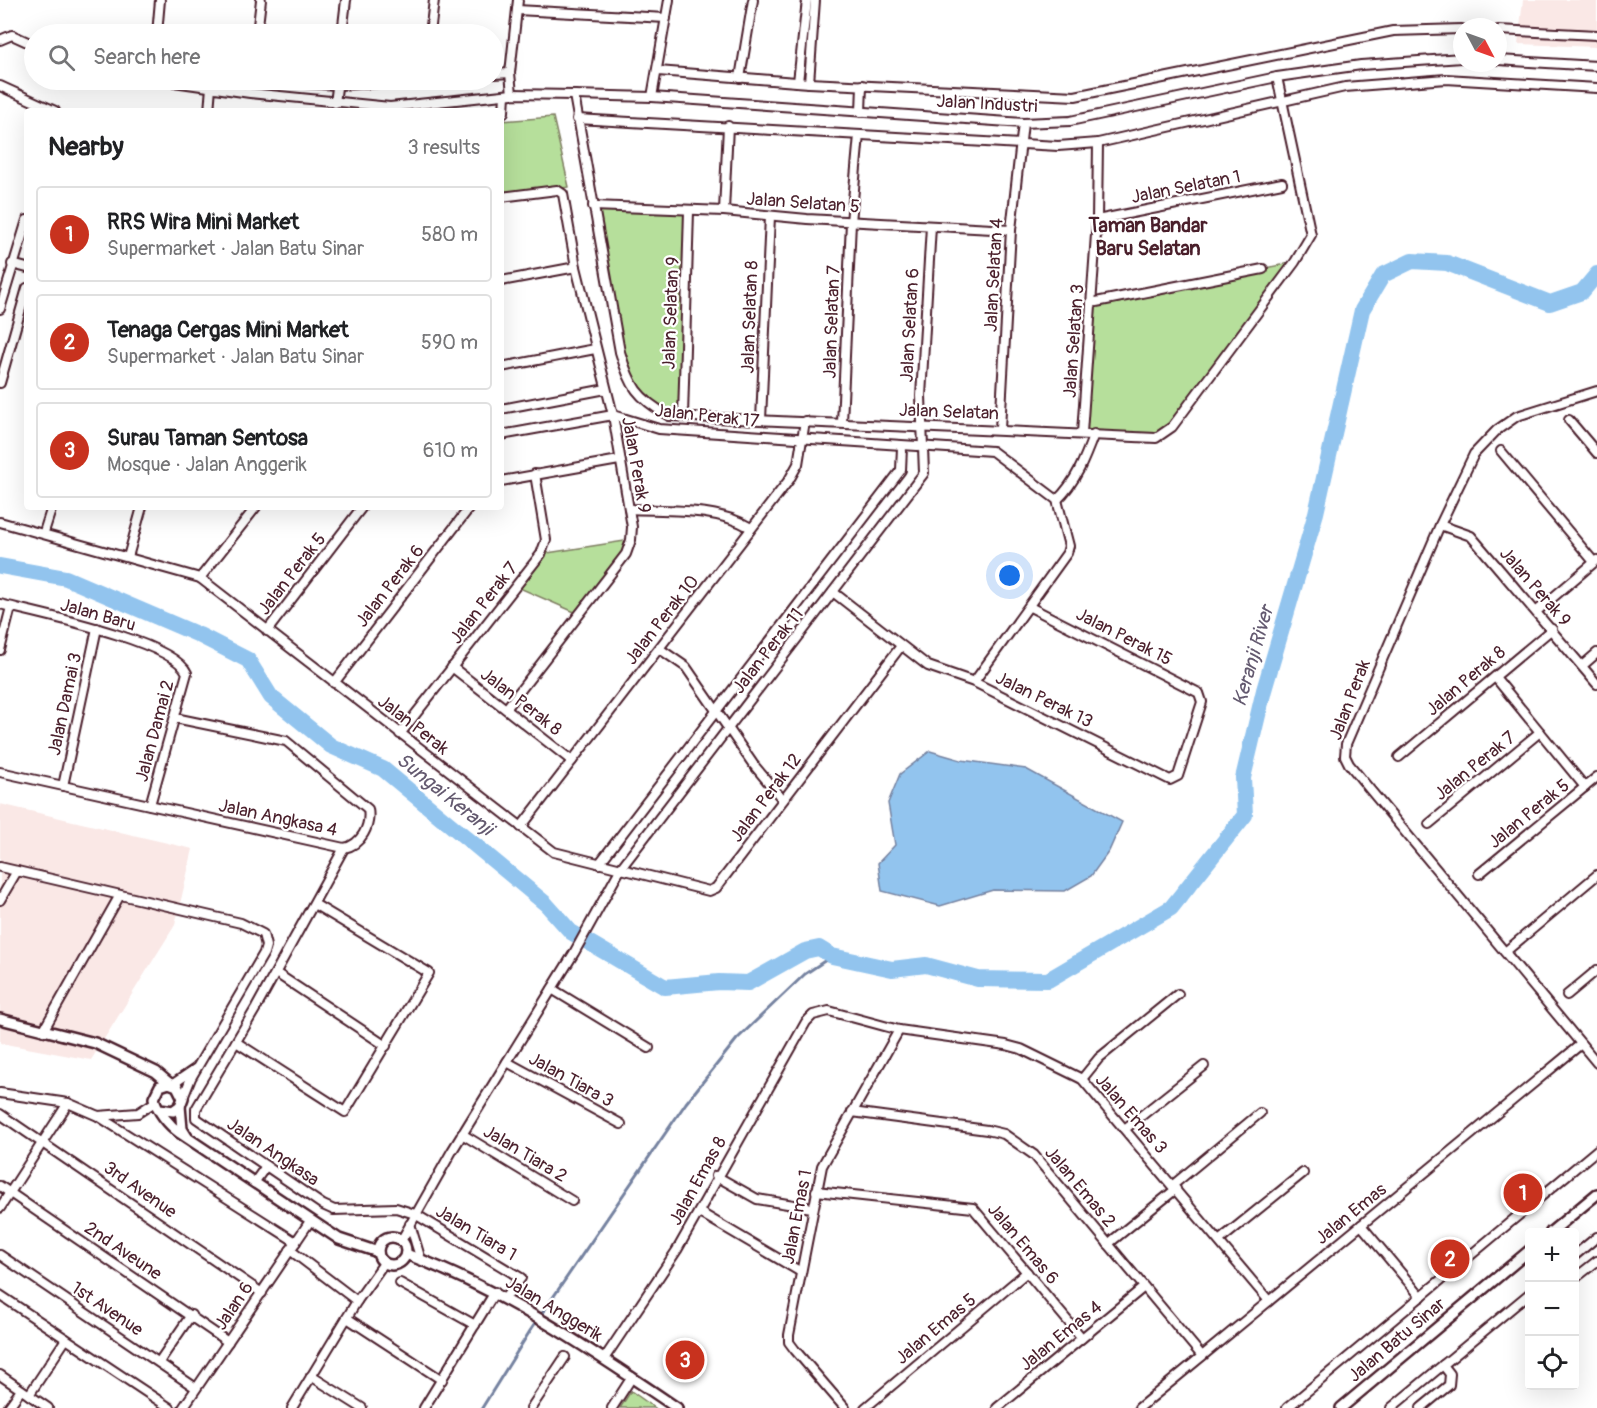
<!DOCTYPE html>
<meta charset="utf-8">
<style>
:root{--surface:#fff;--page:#f2f2f2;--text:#202124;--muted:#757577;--line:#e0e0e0;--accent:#c8321e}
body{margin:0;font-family:Pangolin,sans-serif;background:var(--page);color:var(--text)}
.controls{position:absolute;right:18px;bottom:18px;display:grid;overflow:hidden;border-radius:6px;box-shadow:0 6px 24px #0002}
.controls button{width:54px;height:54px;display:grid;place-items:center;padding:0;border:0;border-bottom:2px solid var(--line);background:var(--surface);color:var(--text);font:30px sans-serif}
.compass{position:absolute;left:1453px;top:18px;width:54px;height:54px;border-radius:50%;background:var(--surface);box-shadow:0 6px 24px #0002;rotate:131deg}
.you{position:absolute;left:1010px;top:576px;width:21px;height:21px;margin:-15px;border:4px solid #fff;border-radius:50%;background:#1a73e8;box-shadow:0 0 0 9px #1a73e833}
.badge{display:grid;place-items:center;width:39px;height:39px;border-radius:50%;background:var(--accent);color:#fff;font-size:20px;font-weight:700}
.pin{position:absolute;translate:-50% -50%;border:3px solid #fff;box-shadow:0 2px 6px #0006}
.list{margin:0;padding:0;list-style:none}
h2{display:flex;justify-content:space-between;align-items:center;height:78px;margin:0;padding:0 24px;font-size:26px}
h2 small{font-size:20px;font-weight:400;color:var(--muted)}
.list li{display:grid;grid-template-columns:39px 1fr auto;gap:18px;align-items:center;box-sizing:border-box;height:96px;margin:0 12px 12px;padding:0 12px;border:2px solid var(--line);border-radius:6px}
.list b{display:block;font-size:22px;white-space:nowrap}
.list p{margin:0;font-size:20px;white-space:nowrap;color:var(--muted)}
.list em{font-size:20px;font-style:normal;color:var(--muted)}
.icon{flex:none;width:33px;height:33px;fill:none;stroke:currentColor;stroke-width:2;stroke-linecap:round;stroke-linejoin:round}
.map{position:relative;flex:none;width:1597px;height:1408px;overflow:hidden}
.search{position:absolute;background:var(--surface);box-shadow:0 6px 24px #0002;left:24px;top:24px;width:480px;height:66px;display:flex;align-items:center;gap:15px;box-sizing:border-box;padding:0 21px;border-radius:33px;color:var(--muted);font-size:22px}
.panel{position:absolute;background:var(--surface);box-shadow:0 6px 24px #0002;left:24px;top:108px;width:480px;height:402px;border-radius:6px}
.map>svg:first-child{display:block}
</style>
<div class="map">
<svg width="1597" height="1408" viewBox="0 0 1597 1408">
<rect width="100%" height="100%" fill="#fff"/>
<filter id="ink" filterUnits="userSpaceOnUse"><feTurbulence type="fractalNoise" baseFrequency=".0167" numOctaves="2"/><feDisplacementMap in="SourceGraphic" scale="12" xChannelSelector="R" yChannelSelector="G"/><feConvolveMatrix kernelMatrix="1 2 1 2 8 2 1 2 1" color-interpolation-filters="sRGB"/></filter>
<g filter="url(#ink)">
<g fill="#fae8e6">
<polygon points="1523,0 1597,0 1597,47 1518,44"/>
<polygon points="0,804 193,849 175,925 91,1060 0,1043"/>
</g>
<g fill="#b6df9b" stroke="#807f63" stroke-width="1.5">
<polygon points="553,117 569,187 501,197 501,121"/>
<polygon points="593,206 689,211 683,416 669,416 629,383"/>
<polygon points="1295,262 1172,427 1156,438 1082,433 1091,303"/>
<polygon points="631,540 579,614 515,586 541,554"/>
<polygon points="631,1391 655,1408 620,1408"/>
</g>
<polygon fill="#92c4ee" stroke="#7582a0" stroke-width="1.5" points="930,751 961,760 1026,769 1122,822 1109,851 1091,876 1065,891 993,890 940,906 882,891 878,863 895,845 888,803 900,774"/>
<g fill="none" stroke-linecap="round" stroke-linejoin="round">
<polyline stroke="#7582a0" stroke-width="3" points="482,1408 530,1331 686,1103 737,1039 805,974 832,956"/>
<polyline stroke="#92c4ee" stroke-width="16" points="0,566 66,578 199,635 248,660 271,697 331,746 383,769 546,904 571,932 665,987 719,982 748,983 805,951 819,948 832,956 892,969 926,965 978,979 1048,980 1171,908 1245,815 1243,778 1264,690 1316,513 1362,310 1383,275 1412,261 1447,263 1550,303 1582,292 1597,274"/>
<g stroke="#4a1f2b" stroke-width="12">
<g id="minor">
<polyline points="517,10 666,18"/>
<polyline points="1498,30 1597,35"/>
<polyline points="157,34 160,0"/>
<polyline points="257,34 261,0"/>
<polyline points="342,34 346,0"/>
<polyline points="430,34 434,0"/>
<polyline points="0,40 12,35 34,45"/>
<polyline points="1498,60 1597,66"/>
<polyline points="658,71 809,83 1075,96 1393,31 1462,29"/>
<polyline points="494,74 510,73"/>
<polyline points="740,78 753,0"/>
<polyline points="109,80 110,80"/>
<polyline points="160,80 250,93 390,107 512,94 574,95 652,97 1023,123 1070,121 1277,77 1361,65 1462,58"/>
<polyline points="255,80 337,85 443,80"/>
<polyline points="798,82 807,0"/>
<polyline points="809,83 815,0"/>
<polyline points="0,86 55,111"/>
<polyline points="512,94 510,73 518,0"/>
<path d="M574 95 620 352C630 386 637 398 669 416L1156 438 1172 427 1295 262 1311 235 1277 77"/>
<polyline points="652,97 669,0"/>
<polyline points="335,103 338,80"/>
<polyline points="209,111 211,87"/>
<polyline points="861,112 862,85"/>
<polyline points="501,116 504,112 505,95"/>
<polyline points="577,119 1058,146 1098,143 1345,87 1446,79 1597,88"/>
<polyline points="501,197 557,190 563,194 576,267 613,415 632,527 631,540 626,554 506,709"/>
<polyline points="593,206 724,211 807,219 1011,230"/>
<polyline points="724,211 728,126"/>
<polyline points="1097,220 1282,183"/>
<polyline points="12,264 27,268"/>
<polyline points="501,281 576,267"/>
<polyline points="1091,303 1263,269"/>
<polyline points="0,309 27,220"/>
<polyline points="501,367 595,349"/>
<polyline points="0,383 27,288"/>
<polyline points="1597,391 1517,416 1497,430 1474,454 1440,525 1346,744 1345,756 1349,764 1367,786 1597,1063"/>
<polyline points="501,409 606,389"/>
<polyline points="683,416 689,211"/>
<polyline points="761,420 770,216"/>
<polyline points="1569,420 1597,453"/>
<polyline points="842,423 851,222 859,135"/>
<polyline points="1000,429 1011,230 1023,123"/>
<polyline points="1082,433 1097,220 1098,143"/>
<polyline points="501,435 613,415 659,429 992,451 1057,500 1069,546 1067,553 974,682"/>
<polyline points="1501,451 1594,562"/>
<polyline points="501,481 619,460"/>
<path d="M1057 500C1076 482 1085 458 1094 434"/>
<path d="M629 509C668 511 717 507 751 528"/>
<polyline points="0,522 200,578 554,852 709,891 716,888 901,646"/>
<polyline points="1440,525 1471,536 1597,684"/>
<polyline points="44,532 52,507"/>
<polyline points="128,557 142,507"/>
<polyline points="200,578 256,507"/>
<polyline points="833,592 928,666 974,682 1170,780 1178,776 1202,702 1199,693 1030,607"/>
<path d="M0 604C36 613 174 641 187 673L150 805"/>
<polyline points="1537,611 1597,560"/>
<polyline points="267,631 362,507"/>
<polyline points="660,649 686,667 753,764 783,800"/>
<polyline points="0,650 11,607"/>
<polyline points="1582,666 1597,653"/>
<polyline points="452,667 572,761"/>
<polyline points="1495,677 1585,787"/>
<polyline points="334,683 470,507"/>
<polyline points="400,734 541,554 546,540 535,474"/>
<polyline points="1399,757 1552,629"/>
<path d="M0 772 344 848C361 845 371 826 368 809L286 741 175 718"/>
<polyline points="63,786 97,628"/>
<polyline points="1429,824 1540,732"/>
<polyline points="521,827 789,480 798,464 805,421"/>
<polyline points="344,848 256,1008 196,1109 196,1118 323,1205 334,1210 396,1208 415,1214 521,1278 505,1298"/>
<polyline points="599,864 901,470 902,447"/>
<polyline points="0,867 241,923 263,934 266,946 264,953 191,1078 183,1098"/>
<polyline points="1479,874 1597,777"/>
<polyline points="0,900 17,871"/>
<polyline points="1505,952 1597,875"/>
<polyline points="276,973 386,1046"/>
<polyline points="552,989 649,1048"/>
<polyline points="1567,995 1597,970"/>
<polyline points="43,1031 120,895"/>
<polyline points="236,1042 345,1112 429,973 314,904"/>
<polyline points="507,1062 621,1124"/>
<polyline points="1082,1079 1099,1058 1178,994"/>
<polyline points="173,1084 195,1069"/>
<polyline points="0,1093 68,1103 98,1116 138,1113 155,1102"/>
<polyline points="852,1112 987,1130 1004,1134 1034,1155 1202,1356"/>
<polyline points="0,1114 262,1293"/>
<polyline points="98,1116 296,1242"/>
<polyline points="1126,1128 1204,1066"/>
<polyline points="462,1134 572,1201"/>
<polyline points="716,1176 757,1199 812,1208"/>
<polyline points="254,1183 266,1166"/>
<polyline points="1173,1185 1260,1113"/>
<polyline points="0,1186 228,1342"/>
<polyline points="816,1191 973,1208 1082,1338"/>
<polyline points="0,1208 68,1103"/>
<polyline points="699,1212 801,1272"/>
<polyline points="410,1224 421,1260"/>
<polyline points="1361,1225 1421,1297"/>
<polyline points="1220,1240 1303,1173"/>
<polyline points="401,1241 452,1151 574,953 621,868 924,473 921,396 931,226"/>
<polyline points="1108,1244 1176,1189"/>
<polyline points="290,1250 357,1301"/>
<polyline points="0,1255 196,1388"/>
<polyline points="1574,1256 1597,1237"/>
<polyline points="1574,1279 1597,1261"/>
<polyline points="400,1283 475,1325"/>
<polyline points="0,1295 170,1408"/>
<polyline points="347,1318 442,1380"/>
<polyline points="604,1359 677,1250 806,1022 813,1015 829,1011 899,1030 1006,1045 1021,1049 1082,1079 1269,1301"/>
<polyline points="159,1362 191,1315"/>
<polyline points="0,1375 48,1408"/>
<polyline points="311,1376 362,1408"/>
<polyline points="29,1395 66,1339"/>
<polyline points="8,1408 21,1390"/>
<polyline points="183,1408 310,1221"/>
<polyline points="292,1408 357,1301 384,1263"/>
<polyline points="424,1408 495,1292"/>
<polyline points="531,1408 565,1357"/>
<polyline points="612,1408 632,1377"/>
<polyline points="845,1408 795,1350 789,1342 789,1335 822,1166 899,1030"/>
<polyline points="865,1408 1027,1272"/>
<polyline points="997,1408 1144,1287"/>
<polyline points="1139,1408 1581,1044"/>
<polyline points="1287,1408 1597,1150"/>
<polyline points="1391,1408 1530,1293"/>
<polyline points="1421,1408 1449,1385 1450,1374 1443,1365"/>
</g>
</g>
<g stroke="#4a1f2b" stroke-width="14">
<g id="tertiary">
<polyline points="0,1019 95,1043 156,1072 169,1083"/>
<polyline points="180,1106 182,1129 187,1137"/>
<path d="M160 1109 173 1111 180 1106 183 1098 177 1086 169 1083 160 1086 154 1098C157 1111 169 1125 180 1133L339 1239 378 1252"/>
<polyline points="1551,1232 1597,1194"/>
<circle cx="392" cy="1251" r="14"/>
<path d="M406 1254C505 1291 590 1349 677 1408"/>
<polyline points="1341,1408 1530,1250"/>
</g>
</g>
<use href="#minor" stroke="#fff" stroke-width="8"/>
<use href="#tertiary" stroke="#fff" stroke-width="9"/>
</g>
</g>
<g text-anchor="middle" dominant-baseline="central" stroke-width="4.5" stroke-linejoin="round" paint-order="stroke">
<g font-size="18" fill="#4a1f2b" stroke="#fff">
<text transform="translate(987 104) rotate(3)">Jalan Industri</text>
<text transform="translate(1186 187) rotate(-11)">Jalan Selatan 1</text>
<text transform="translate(803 203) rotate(4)">Jalan Selatan 5</text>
<text transform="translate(994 275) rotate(-87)">Jalan Selatan 4</text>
<text transform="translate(671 313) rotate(-88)">Jalan Selatan 9</text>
<text transform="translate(750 317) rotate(-88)">Jalan Selatan 8</text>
<text transform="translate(832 322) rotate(-88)">Jalan Selatan 7</text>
<text transform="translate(910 325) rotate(-87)">Jalan Selatan 6</text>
<text transform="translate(1074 341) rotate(-86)">Jalan Selatan 3</text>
<text transform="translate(949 412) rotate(2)">Jalan Selatan</text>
<text transform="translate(707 416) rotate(6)">Jalan Perak 17</text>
<text transform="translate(636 465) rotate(80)">Jalan Perak 9</text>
<text transform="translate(292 574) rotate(-52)">Jalan Perak 5</text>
<text transform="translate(390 586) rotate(-52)">Jalan Perak 6</text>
<text transform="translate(1535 587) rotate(49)">Jalan Perak 9</text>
<text transform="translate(484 603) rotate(-52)">Jalan Perak 7</text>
<text transform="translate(98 615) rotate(16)">Jalan Baru</text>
<text transform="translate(662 620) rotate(-52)">Jalan Perak 10</text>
<text transform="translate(1124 637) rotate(27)">Jalan Perak 15</text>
<text transform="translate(768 651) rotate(-52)">Jalan Perak 11</text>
<text transform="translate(1466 681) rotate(-40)">Jalan Perak 8</text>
<text transform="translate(1044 700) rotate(26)">Jalan Perak 13</text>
<text transform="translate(1350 700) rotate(-69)">Jalan Perak</text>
<text transform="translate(521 702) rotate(38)">Jalan Perak 8</text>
<text transform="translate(65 704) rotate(-78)">Jalan Damai 3</text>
<text transform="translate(413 725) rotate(38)">Jalan Perak</text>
<text transform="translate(155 731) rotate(-75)">Jalan Damai 2</text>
<text transform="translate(1475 766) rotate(-39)">Jalan Perak 7</text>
<text transform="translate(766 798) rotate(-53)">Jalan Perak 12</text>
<text transform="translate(1529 814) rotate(-39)">Jalan Perak 5</text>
<text transform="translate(278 818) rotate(12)">Jalan Angkasa 4</text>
<text transform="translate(571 1080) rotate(29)">Jalan Tiara 3</text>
<text transform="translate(1131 1114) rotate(49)">Jalan Emas 3</text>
<text transform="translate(273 1152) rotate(34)">Jalan Angkasa</text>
<text transform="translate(525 1154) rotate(31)">Jalan Tiara 2</text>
<text transform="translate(698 1181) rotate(-61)">Jalan Emas 8</text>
<text transform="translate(1080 1187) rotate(50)">Jalan Emas 2</text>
<text transform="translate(140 1190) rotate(35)">3rd Avenue</text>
<text transform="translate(1351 1214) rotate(-39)">Jalan Emas</text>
<text transform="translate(797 1217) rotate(-79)">Jalan Emas 1</text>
<text transform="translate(476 1233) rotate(31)">Jalan Tiara 1</text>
<text transform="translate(1023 1244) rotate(50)">Jalan Emas 6</text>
<text transform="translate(123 1251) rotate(34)">2nd Aveune</text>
<text transform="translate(234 1306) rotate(-56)">Jalan 6</text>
<text transform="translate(107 1309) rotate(34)">1st Avenue</text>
<text transform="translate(554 1309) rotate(31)">Jalan Anggerik</text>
<text transform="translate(936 1329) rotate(-40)">Jalan Emas 5</text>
<text transform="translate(1061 1336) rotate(-39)">Jalan Emas 4</text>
<text transform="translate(1397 1340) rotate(-40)">Jalan Batu Sinar</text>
</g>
<g font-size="20" font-weight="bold" fill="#4a1f2b" stroke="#fff">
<text x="1148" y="225">Taman Bandar<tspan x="1148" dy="23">Baru Selatan</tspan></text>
</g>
<g font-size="20" font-style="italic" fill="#63596f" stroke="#fff">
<text transform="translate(1253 656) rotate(-74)">Keranji River</text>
<text transform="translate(445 794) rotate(39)">Sungai Keranji</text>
</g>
</g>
</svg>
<div class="controls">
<button>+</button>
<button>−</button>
<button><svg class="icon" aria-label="locate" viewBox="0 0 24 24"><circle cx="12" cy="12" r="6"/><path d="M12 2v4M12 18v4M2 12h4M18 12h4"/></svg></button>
</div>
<svg class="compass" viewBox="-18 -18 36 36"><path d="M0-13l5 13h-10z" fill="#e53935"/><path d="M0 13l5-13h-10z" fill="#757577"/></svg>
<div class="you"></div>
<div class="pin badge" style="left:1523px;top:1193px">1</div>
<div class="pin badge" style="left:1450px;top:1259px">2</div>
<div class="pin badge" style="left:685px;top:1360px">3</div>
<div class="search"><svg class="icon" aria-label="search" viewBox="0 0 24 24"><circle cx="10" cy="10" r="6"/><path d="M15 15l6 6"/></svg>Search here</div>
<section class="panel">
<h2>Nearby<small>3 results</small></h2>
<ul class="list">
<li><span class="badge">1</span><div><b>RRS Wira Mini Market</b><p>Supermarket · Jalan Batu Sinar</p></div><em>580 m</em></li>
<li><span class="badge">2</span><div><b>Tenaga Cergas Mini Market</b><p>Supermarket · Jalan Batu Sinar</p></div><em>590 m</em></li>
<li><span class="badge">3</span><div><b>Surau Taman Sentosa</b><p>Mosque · Jalan Anggerik</p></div><em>610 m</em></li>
</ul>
</section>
</div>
